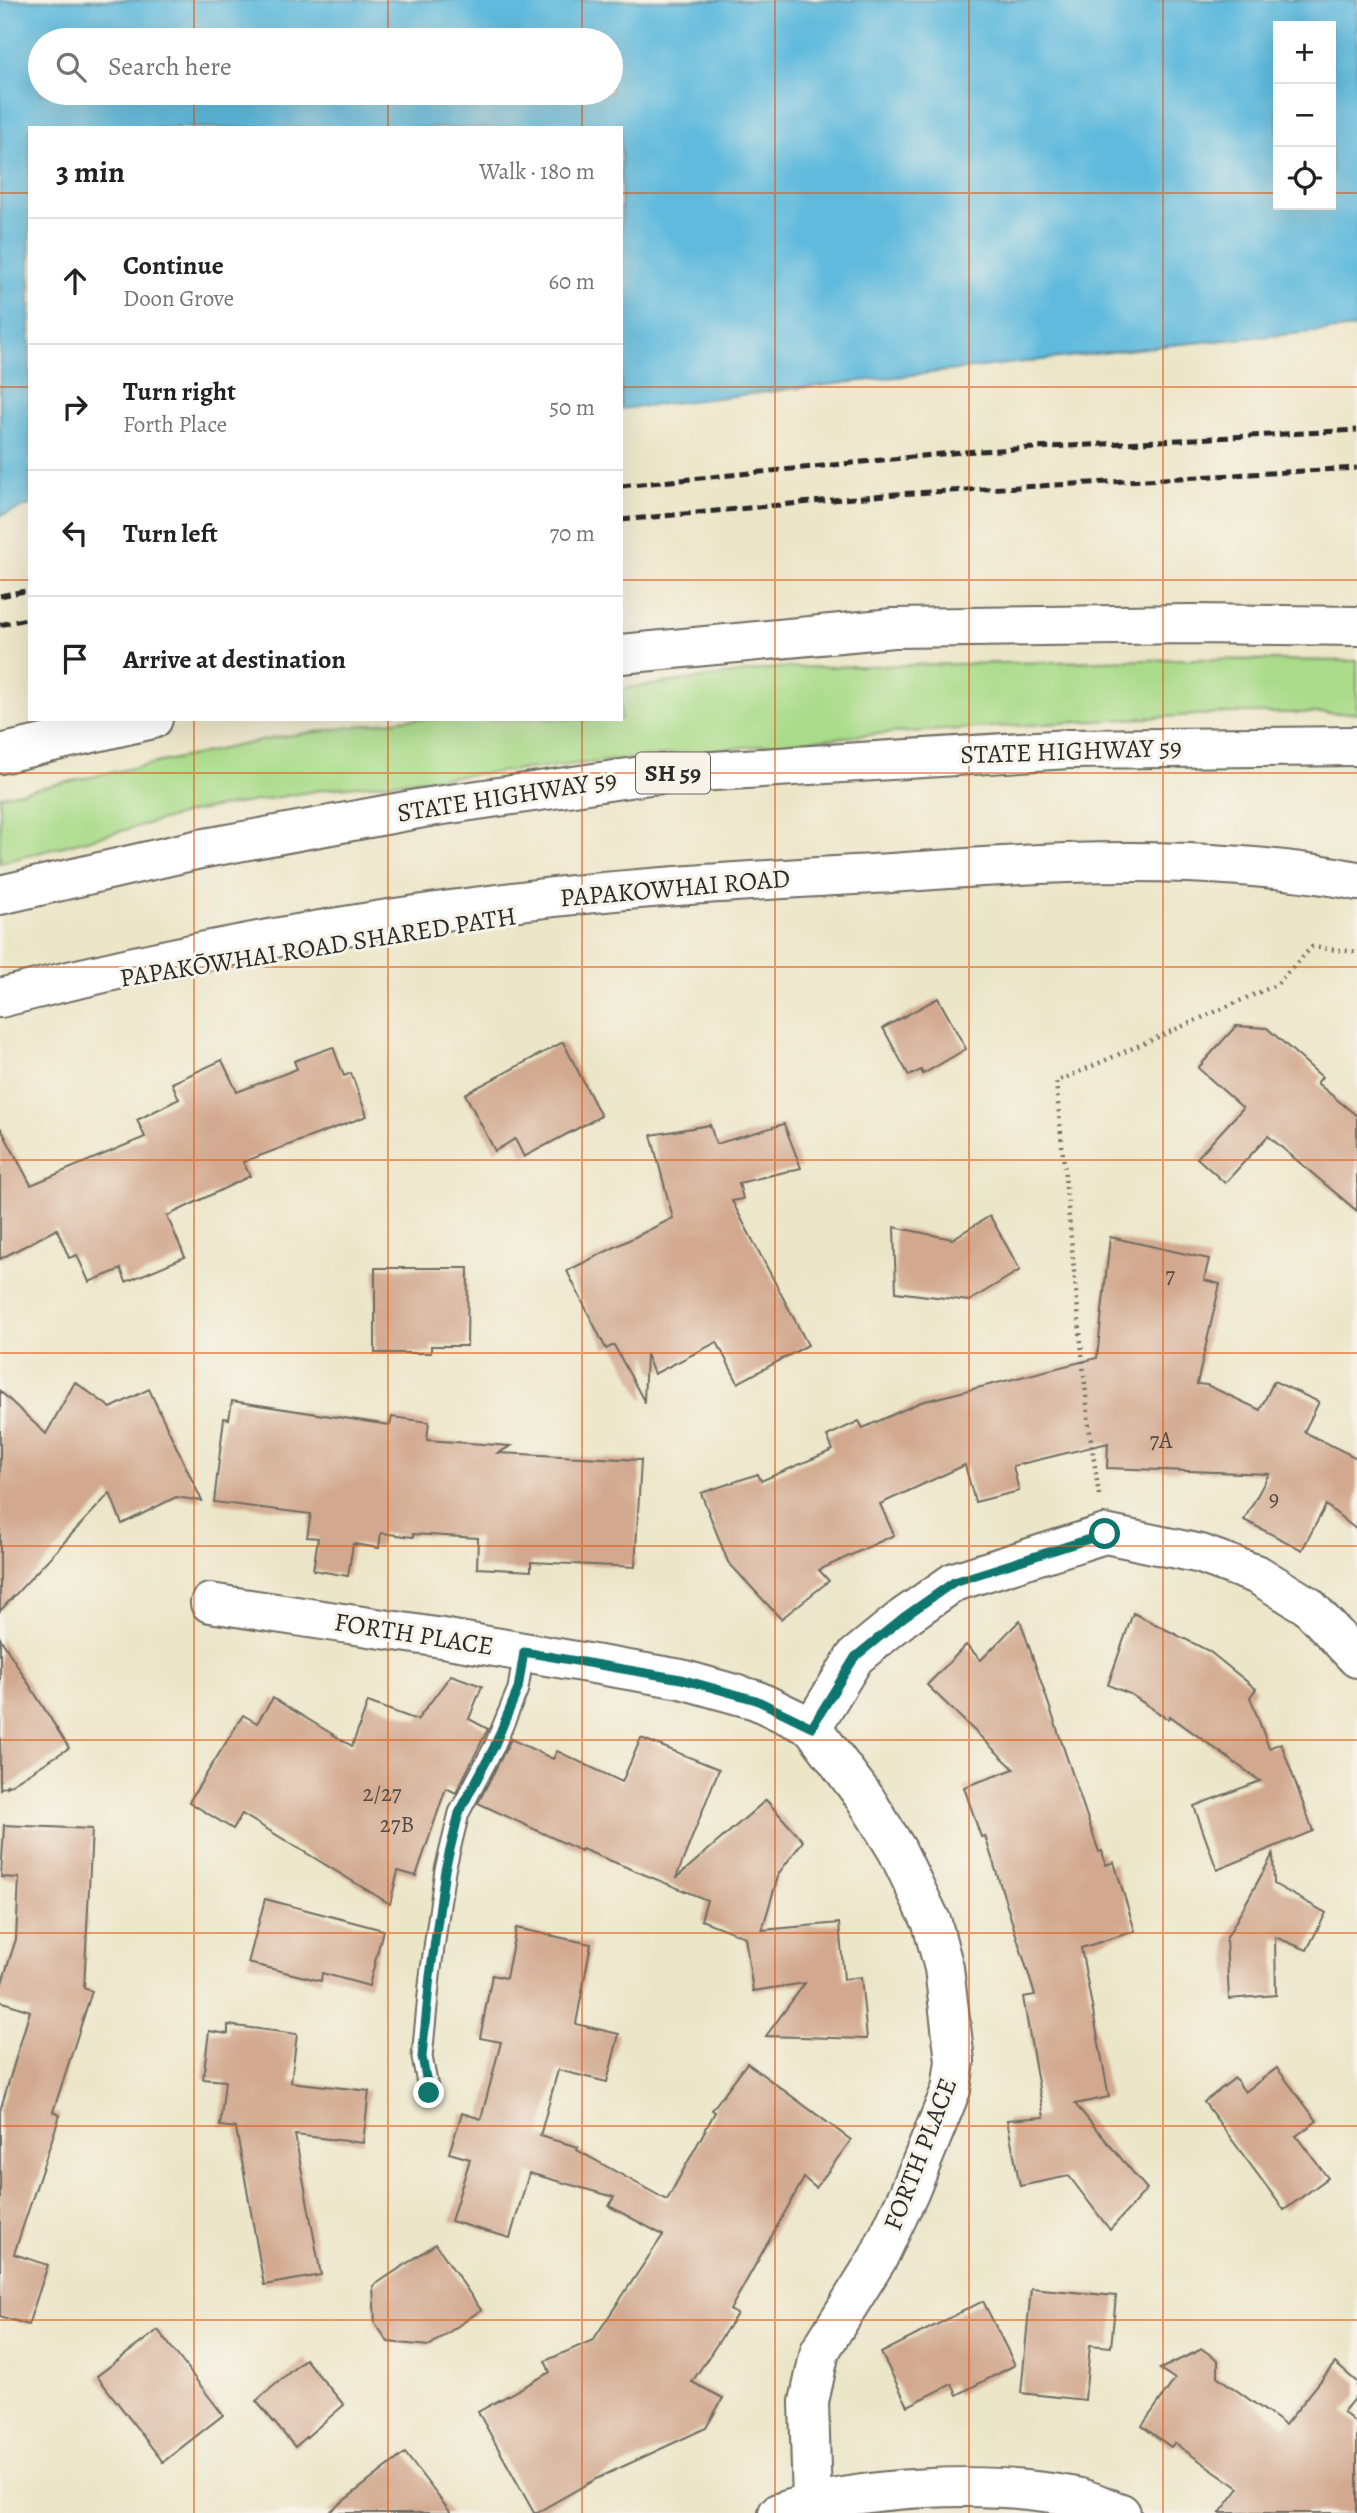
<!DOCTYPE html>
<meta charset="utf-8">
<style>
:root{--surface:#fff;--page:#f6f6f6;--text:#222;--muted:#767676;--line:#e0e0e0}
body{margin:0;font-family:Alegreya,serif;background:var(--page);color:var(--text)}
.controls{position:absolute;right:21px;top:21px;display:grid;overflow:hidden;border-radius:0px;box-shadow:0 7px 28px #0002}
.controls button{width:63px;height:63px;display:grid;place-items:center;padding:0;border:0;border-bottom:2px solid var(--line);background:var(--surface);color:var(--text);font:35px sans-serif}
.stop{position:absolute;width:21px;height:21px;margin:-16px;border:5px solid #0f766e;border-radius:50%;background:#fff}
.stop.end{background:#0f766e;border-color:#fff;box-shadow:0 2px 7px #0008}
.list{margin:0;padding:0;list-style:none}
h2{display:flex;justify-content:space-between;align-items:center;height:91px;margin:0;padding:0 28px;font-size:30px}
h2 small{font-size:23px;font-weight:400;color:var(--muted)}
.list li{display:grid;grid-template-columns:46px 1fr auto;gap:21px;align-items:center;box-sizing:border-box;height:126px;padding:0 28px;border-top:2px solid var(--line)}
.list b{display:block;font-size:26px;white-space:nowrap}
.list p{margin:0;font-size:23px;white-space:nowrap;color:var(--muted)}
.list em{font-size:23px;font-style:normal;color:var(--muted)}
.icon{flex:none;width:38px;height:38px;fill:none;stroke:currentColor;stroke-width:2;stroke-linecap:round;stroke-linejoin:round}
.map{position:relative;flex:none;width:1357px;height:2513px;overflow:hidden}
.search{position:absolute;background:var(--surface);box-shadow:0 7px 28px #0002;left:28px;top:28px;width:595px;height:77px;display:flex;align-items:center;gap:18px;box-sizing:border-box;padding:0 24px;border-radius:38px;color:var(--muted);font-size:26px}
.panel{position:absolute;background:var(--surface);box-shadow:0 7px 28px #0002;left:28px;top:126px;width:595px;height:595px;border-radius:0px}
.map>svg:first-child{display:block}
</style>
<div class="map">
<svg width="1357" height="2513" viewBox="0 0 1357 2513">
<rect width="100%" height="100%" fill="#f7f3e8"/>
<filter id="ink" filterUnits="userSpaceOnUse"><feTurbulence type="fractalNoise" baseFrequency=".0143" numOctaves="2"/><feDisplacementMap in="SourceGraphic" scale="14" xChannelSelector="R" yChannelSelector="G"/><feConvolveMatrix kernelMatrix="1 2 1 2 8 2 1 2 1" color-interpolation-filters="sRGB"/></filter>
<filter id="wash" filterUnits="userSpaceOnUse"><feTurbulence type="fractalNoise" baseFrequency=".00686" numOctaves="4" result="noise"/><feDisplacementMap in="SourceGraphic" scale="28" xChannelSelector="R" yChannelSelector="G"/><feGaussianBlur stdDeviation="1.57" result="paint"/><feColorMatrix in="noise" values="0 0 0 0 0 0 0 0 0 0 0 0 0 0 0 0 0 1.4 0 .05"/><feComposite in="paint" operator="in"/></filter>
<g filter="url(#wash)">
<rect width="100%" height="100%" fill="#ece6c9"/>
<polygon fill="#aadb8a" stroke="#6a835a" stroke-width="2" points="1190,659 1357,661 1357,713 1232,713 875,734 327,789 196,811 0,863 0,796 279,737 408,719 621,719 621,689 776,668"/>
<path fill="#5fbadd" stroke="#457284" stroke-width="2" fill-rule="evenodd" d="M0 0H1357V328L1171 345 621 409V128H30V505L0 516ZM1278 26H1331V205H1278ZM40 40H611V93H40Z"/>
<g id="blocks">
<g fill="#d2a98f">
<polygon points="938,998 966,1049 923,1074 921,1070 909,1076 883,1028"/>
<polygon points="1236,1026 1267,1028 1322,1077 1317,1083 1357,1116 1357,1211 1268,1136 1225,1183 1197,1158 1243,1108 1198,1068"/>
<polygon points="563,1042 601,1116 524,1157 515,1139 495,1151 465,1094"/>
<polygon points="333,1047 344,1076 351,1073 367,1116 243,1162 250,1176 167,1216 185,1257 126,1282 121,1269 89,1282 77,1255 69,1258 57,1229 0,1259 0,1127 31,1185 145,1137 137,1120 179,1099 172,1083 222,1060 237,1092 297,1069 294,1061"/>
<polygon points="784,1124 801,1168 739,1183 743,1199 732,1201 808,1345 738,1383 717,1342 654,1374 646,1354 644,1401 614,1345 606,1349 567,1271 673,1218 651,1135 710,1125 716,1144"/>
<polygon points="990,1216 1020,1270 969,1301 896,1292 894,1227 952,1239"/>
<polygon points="1110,1237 1209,1259 1204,1280 1220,1284 1197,1384 1207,1385 1260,1410 1274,1381 1319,1402 1304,1432 1357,1458 1357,1530 1326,1505 1302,1550 1244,1520 1269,1474 1107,1468 1108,1443 1013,1466 1019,1491 975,1502 965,1465 880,1504 894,1535 819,1570 829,1581 781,1619 728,1562 701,1493 758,1474 761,1481 833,1450 827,1436 859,1421 863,1428 921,1402 1097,1358"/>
<polygon points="375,1268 468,1268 467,1346 431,1346 431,1353 375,1353"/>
<polygon points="75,1382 111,1408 149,1389 202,1501 176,1497 122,1524 110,1493 0,1611 0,1391 46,1434"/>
<polygon points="232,1401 390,1425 392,1417 429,1422 427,1440 511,1446 498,1453 641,1460 635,1567 531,1562 531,1571 477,1568 478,1538 413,1534 413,1537 381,1533 379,1548 353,1544 348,1576 313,1570 318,1538 307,1537 311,1514 214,1502 224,1418 229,1419"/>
<polygon points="1133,1613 1209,1651 1256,1689 1250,1697 1269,1748 1281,1743 1313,1831 1217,1870 1194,1806 1260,1781 1170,1716 1168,1719 1130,1694 1108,1685"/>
<polygon points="1020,1620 1099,1852 1102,1851 1106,1865 1114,1862 1135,1931 1081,1948 1109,2097 1075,2104 1147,2189 1110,2230 1069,2176 1020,2186 1007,2120 1044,2117 1023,1997 1035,1995 985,1836 981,1837 964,1787 1014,1769 927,1685 966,1645 981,1660"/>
<polygon points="0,1638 69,1748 7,1787 7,1785 0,1789"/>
<polygon points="451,1675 482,1686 469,1719 488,1729 456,1793 446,1788 416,1876 398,1871 390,1904 242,1814 233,1829 189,1802 243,1715 257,1723 273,1698 352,1746 368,1702 417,1720"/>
<polygon points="641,1738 719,1769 676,1878 766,1800 803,1841 779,1873 762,1930 839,1923 844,1979 861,1977 867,2039 766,2036 805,1983 753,1991 745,1937 701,1920 707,1900 582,1849 581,1851 478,1803 511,1739 553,1759 557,1751 622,1782"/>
<polygon points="4,1825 92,1829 84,1988 92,1991 53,2112 60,2115 14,2254 48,2265 28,2325 0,2316 0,2111 30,2011 0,2001 0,1989 16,1939 19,1878 1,1877"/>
<polygon points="1273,1854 1274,1884 1326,1913 1307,1950 1275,1937 1276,1995 1229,1999 1226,1939"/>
<polygon points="265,1899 383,1930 369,1986 322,1973 321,1981 248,1963"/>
<polygon points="516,1928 591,1944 576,2024 619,2034 607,2082 558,2070 540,2136 578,2147 577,2150 667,2200 715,2112 712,2110 747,2063 851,2140 816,2188 804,2178 730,2310 737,2314 692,2382 723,2398 706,2428 596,2479 536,2513 534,2513 478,2412 550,2372 545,2361 593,2340 663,2235 609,2206 614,2197 529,2173 510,2238 451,2221 470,2159 449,2153 462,2113 481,2119 501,2042 480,2038 492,1975 506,1978"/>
<polygon points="228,2025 297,2034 291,2082 369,2091 363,2143 295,2135 321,2275 264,2285 236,2128 220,2126 225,2081 203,2079 209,2031 228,2034"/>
<polygon points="1277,2068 1317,2121 1296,2136 1328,2178 1284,2210 1204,2102 1235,2078 1245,2092"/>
<polygon points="436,2244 481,2310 429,2346 388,2342 375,2323 373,2286"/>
<polygon points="1031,2288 1116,2296 1111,2347 1090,2345 1085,2400 1021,2393"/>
<polygon points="983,2301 1015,2365 957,2395 952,2384 908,2406 881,2353"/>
<polygon points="158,2330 223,2415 163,2462 97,2376"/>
<polygon points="1202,2349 1218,2360 1218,2377 1285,2425 1335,2363 1357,2382 1357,2395 1343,2412 1357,2424 1357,2513 1220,2513 1239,2488 1174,2443 1171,2447 1142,2426 1175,2379 1160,2369"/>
<polygon points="305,2359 344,2405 295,2447 256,2401"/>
<polygon points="405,2453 451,2513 328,2513"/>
</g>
</g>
</g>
<g filter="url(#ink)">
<use href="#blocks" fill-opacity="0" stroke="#6f6c62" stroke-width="2"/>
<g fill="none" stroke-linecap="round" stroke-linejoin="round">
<g stroke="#6f6c62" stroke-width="23">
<polyline id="service" points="429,2093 422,2057 430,1976 445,1870 459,1813 494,1747 518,1689 524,1652"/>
</g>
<g stroke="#6f6c62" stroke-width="42">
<g id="minor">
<polyline points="210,1603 442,1638 681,1679 756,1700 812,1727 865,1798 897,1850 932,1923 944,1968 955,2061 951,2090 909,2193 878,2258 820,2351 809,2402 812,2502"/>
<polyline points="812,1727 855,1657 904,1617 954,1582 1105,1534 1201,1554 1258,1575 1308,1606 1357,1658"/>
</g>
</g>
<g stroke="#6f6c62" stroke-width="42">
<g id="tertiary">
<path d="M0 998C171 954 345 922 520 901 643 886 767 880 891 873 1008 865 1124 857 1241 866 1280 869 1319 873 1357 881"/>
<path d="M778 2513C861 2485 990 2480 1076 2497 1091 2500 1106 2508 1121 2513"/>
</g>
</g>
<g stroke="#6f6c62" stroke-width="42">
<g id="primary">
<polyline points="621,654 893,628 1190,624 1357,626"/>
<polyline points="0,754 153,719"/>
<polyline points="0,895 200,849 423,808 649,775 1069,749 1357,746"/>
</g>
</g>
<polyline stroke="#6f6c62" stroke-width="4.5" stroke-dasharray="2 5" stroke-linecap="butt" points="1099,1495 1089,1426 1056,1082 1276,985 1312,947 1357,952"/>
<use href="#service" stroke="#fff" stroke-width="19"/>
<use href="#minor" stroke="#fff" stroke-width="38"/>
<use href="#tertiary" stroke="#fff" stroke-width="38"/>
<use href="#primary" stroke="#fff" stroke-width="38"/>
<g stroke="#2b2b2b" stroke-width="5" stroke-dasharray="10 5" stroke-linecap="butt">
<polyline points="621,486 962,452 1357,430"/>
<polyline points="621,520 896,494 1357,468"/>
<polyline points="0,596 30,590"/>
<polyline points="0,625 30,618"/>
</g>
</g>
</g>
<g fill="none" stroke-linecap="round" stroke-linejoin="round" filter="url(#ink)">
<polyline stroke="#0f766e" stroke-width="9" points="429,2093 422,2057 430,1976 445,1870 459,1813 494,1747 518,1689 524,1652 681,1679 756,1700 812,1727 855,1657 904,1617 954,1582 1105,1534"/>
</g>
<path fill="none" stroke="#df570e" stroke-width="2" stroke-opacity="0.55" d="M194 0V40M388 0V40M582 0V40M775 0V2513M969 0V2513M1163 0V2513M194 93V128M388 93V128M582 93V128M0 193H30M621 193H1278M1331 193H1357M0 387H30M621 387H1357M0 580H30M621 580H1357M194 719V2513M388 719V2513M582 719V2513M0 773H1357M0 967H1357M0 1160H1357M0 1353H1357M0 1546H1357M0 1740H1357M0 1933H1357M0 2126H1357M0 2320H1357"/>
<g text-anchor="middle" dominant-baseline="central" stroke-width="6" stroke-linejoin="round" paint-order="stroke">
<g font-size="23" fill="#554a44">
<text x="1170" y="1275">7</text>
<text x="1161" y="1440">7A</text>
<text x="1274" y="1498">9</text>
<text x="382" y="1793">2/27</text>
<text x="397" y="1824">27B</text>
</g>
<rect fill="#f7f3e8" stroke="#686764" stroke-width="2" x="636" y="752.5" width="74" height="41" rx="5"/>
<g font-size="24" font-weight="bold" fill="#2b2b2b">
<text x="673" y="773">SH 59</text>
</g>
<g font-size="26" fill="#2b2b2b" stroke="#f7f3e8">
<text transform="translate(1071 751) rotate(-2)">STATE HIGHWAY 59</text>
<text transform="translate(507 796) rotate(-9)">STATE HIGHWAY 59</text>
<text transform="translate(675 888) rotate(-5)">PAPAKOWHAI ROAD</text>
<text transform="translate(318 947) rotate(-9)">PAPAKŌWHAI ROAD SHARED PATH</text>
<text transform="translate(414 1634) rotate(9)">FORTH PLACE</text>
<text transform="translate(920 2154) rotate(-69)">FORTH PLACE</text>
</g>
</g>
</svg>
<div class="controls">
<button>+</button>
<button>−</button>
<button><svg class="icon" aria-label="locate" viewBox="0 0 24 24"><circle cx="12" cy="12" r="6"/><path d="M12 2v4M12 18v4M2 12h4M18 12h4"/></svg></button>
</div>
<div class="stop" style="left:1105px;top:1534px"></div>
<div class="stop end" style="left:429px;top:2093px"></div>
<div class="search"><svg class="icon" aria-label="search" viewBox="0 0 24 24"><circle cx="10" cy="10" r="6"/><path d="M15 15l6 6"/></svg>Search here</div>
<section class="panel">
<h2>3 min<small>Walk · 180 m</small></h2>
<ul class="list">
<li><svg class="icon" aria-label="ahead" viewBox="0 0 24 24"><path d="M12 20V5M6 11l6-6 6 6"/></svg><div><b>Continue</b><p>Doon Grove</p></div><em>60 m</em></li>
<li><svg class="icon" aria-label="right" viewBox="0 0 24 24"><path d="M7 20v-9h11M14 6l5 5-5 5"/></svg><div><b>Turn right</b><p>Forth Place</p></div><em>50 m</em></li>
<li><svg class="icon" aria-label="left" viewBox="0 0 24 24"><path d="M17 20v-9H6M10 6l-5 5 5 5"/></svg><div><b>Turn left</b></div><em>70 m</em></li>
<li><svg class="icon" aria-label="arrive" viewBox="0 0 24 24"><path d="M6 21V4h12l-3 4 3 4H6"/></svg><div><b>Arrive at destination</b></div></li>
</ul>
</section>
</div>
